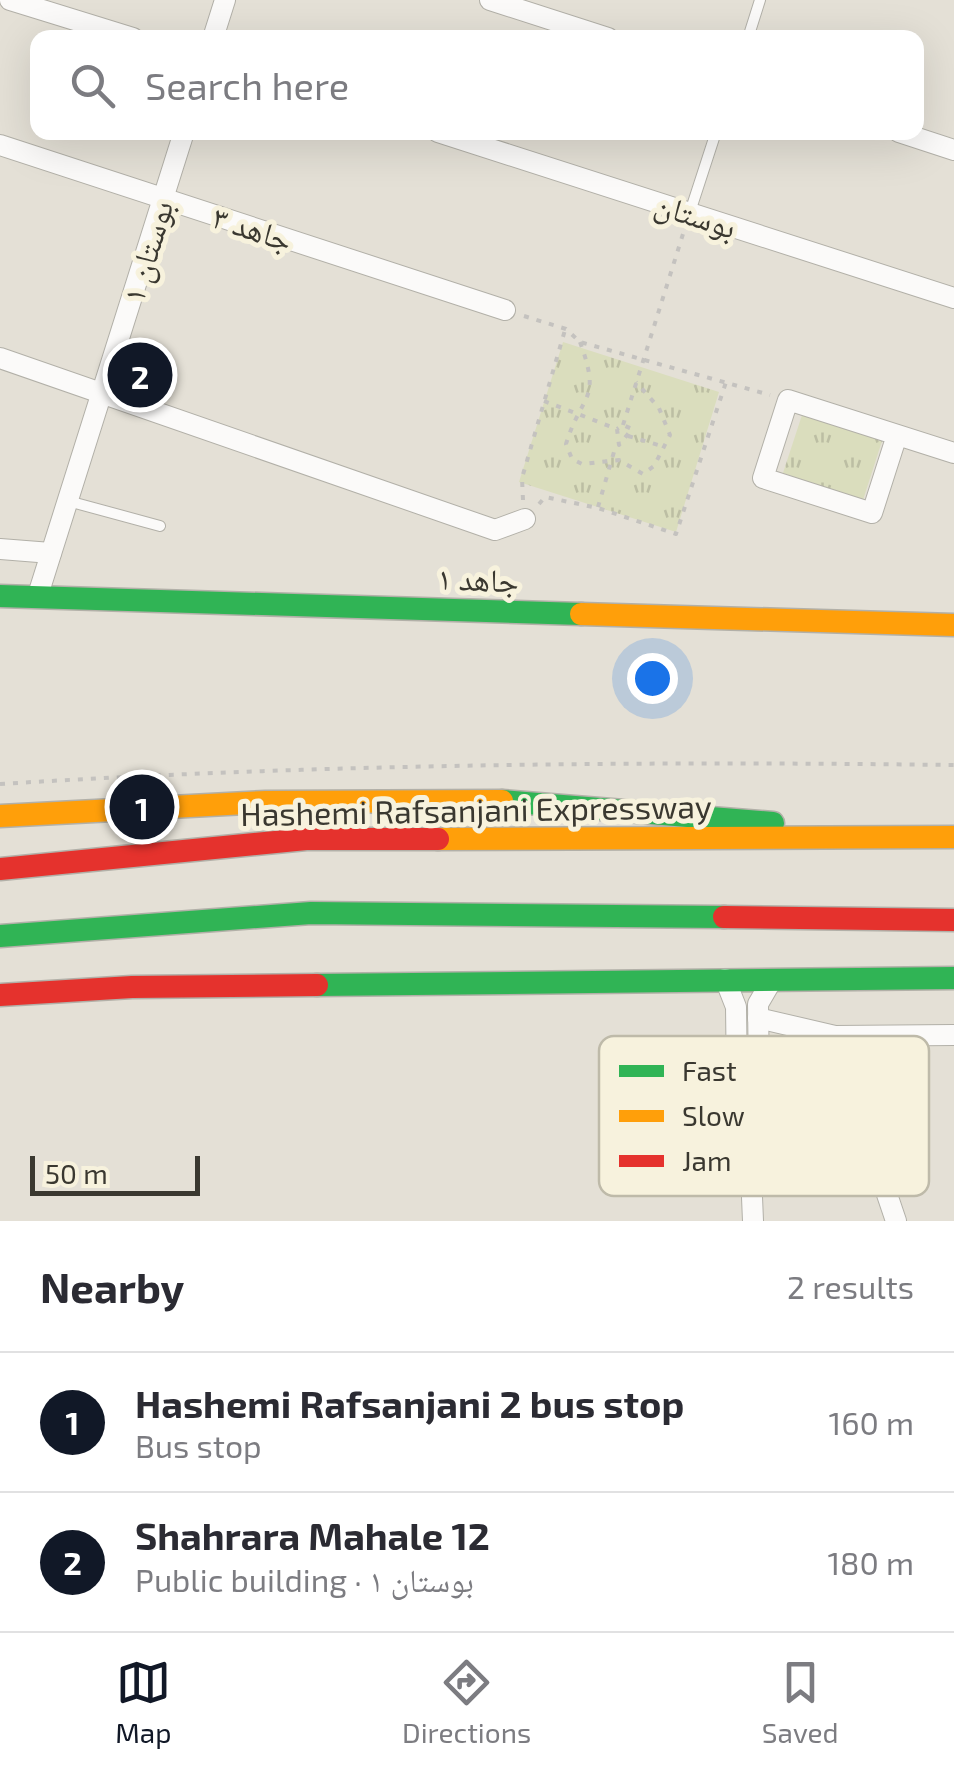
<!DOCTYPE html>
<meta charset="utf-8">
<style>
:root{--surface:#fff;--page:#f7f7f7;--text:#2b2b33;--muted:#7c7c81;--line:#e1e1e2;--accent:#111827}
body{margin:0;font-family:"Exo 2","Noto Naskh Arabic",sans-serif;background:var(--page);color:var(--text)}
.scale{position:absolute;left:30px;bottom:25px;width:170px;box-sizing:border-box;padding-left:10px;border:5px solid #3a3830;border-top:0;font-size:28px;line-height:35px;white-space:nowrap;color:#3a3830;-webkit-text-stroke:8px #f7f2dd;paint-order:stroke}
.you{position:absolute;left:652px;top:678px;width:35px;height:35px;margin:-25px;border:8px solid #fff;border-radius:50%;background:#1a73e8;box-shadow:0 0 0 15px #1a73e833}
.badge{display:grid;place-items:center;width:65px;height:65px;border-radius:50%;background:var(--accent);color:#fff;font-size:32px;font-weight:700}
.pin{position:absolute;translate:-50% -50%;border:5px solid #fff;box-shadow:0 2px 10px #0006}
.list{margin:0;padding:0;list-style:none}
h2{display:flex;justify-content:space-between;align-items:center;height:130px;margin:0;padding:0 40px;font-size:42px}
h2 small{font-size:32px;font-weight:400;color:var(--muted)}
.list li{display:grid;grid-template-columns:65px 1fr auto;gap:30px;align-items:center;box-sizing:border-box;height:140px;padding:0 40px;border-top:2px solid var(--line)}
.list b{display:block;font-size:38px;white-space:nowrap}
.list p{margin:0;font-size:32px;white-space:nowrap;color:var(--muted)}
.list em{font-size:32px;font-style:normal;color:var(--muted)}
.icon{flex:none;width:55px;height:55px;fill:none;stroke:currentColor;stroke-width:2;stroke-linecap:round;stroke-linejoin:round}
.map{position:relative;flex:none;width:954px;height:1221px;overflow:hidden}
.search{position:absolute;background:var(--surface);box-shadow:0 10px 40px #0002;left:30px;right:30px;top:30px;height:110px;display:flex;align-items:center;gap:25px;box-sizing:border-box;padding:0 35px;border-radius:20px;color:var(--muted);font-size:38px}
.sheet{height:410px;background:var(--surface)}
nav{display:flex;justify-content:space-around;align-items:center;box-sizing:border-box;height:140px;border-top:2px solid var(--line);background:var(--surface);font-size:28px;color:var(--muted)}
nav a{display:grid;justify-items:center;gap:5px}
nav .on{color:var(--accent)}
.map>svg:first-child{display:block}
</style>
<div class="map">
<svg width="954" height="1221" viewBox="0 0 954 1221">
<defs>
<pattern id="grass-tufts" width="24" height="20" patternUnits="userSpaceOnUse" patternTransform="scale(2.5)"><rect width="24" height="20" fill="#daddbd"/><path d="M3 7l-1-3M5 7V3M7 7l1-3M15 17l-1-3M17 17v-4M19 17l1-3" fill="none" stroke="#bcbea3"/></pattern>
</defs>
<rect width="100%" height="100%" fill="#e4e0d6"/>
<g fill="url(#grass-tufts)">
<polygon points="563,342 719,392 676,532 519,482"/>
<polygon points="802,415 882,441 863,500 783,473"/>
</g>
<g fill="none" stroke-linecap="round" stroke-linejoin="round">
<g stroke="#b2b0a8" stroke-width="12">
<g id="lane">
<polyline points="748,38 760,0"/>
<polyline points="690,212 716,132"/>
<polyline points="68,501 160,526"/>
</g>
</g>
<g stroke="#b2b0a8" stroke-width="22">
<g id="street">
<polyline points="10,0 133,38"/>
<polyline points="490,0 608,38"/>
<polyline points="213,38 225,0"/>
<polyline points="438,132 954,298"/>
<polyline points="899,132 954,150"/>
<polyline points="0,145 505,310"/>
<polyline points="0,358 495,530 525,519"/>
<polyline points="897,435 872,513 763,478 788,400 954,453"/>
<polyline points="0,549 51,553"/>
<polyline points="37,598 184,132"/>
<polyline points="725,979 736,1007 738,1158 751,1173 753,1221"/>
<polyline points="758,1018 835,1036 954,1035"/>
<polyline points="759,1097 785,1057 833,1037"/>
<polyline points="870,1144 896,1221"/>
<polyline points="751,1173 760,1155 758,1004 772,980"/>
</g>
</g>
<g stroke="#b2b0a8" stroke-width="25">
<g id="fast">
<polyline points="0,596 581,614"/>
<polyline points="502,801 773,823"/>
<polyline points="0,936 311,913 724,917"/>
<polyline points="317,985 954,978"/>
</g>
</g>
<g stroke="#b2b0a8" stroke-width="25">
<g id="slow">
<polyline points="581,614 954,625"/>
<polyline points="0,816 266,802 502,801"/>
<polyline points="438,839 954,837"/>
</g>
</g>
<g stroke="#b2b0a8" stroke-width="25">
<g id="jam">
<polyline points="0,869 306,839 438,839"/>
<polyline points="724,917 954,920"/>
<polyline points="0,995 132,987 317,985"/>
</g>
</g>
<g stroke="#c4c2bf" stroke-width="4" stroke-dasharray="5 8" stroke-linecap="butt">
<polyline points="524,316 566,329 580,342 770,395"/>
<path d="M580 342C602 402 582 392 566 444L572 459 582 464 619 460 643 474 654 466 670 435 659 408 636 382"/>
<polyline points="544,401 617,429 619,445 632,429 623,425 617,429"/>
<polyline points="623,425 683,234"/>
<polyline points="628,436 665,447"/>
<polyline points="523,500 522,478 565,330"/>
<polyline points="539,504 545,497 598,508 676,534 726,382"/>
<polyline points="598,507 616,445"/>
<path d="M0 784C318 764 636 761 954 765"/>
</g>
<use href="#lane" stroke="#fbfaf9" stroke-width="10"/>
<use href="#street" stroke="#fbfaf9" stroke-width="20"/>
<use href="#fast" stroke="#30b455" stroke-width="22"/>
<use href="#slow" stroke="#ff9f0a" stroke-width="22"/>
<use href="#jam" stroke="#e5322d" stroke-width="22"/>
</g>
<g text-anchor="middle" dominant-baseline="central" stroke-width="10" stroke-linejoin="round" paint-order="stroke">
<g font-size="32" fill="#3a3830" stroke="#f7f2dd">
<text transform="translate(696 214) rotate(18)">بوستان</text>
<text transform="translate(253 227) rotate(18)">جاهد ۳</text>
<text transform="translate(146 251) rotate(-73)">بوستان ۱</text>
<text transform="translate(478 578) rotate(2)">جاهد ۱</text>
<text transform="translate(476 809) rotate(-1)">Hashemi Rafsanjani Expressway</text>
</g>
</g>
<rect x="599" y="1036" width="330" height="160" rx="15" fill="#f7f2dd" stroke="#bebaa9" stroke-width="2.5"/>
<rect x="619" y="1065" width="45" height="12" fill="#30b455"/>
<rect x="619" y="1110" width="45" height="12" fill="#ff9f0a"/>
<rect x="619" y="1155" width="45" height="12" fill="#e5322d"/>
<g font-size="28" fill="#3a3830">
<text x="682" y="1081">Fast</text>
<text x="682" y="1126">Slow</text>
<text x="682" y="1171">Jam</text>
</g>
</svg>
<div class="scale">50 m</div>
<div class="you"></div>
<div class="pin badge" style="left:142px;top:807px">1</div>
<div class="pin badge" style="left:140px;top:375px">2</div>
<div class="search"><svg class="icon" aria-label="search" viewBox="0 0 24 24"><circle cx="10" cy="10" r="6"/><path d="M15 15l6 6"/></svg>Search here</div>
</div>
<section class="sheet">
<h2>Nearby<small>2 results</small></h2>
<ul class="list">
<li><span class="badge">1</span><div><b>Hashemi Rafsanjani 2 bus stop</b><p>Bus stop</p></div><em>160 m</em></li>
<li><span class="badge">2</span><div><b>Shahrara Mahale 12</b><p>Public building · بوستان ۱</p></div><em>180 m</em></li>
</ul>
</section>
<nav>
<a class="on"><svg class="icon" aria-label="map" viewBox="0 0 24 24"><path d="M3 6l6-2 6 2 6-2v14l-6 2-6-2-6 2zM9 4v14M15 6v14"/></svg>Map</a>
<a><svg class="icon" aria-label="directions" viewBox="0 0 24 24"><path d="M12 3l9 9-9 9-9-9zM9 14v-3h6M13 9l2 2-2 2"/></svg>Directions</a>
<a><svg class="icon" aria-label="saved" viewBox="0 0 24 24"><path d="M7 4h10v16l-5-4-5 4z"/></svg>Saved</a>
</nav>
